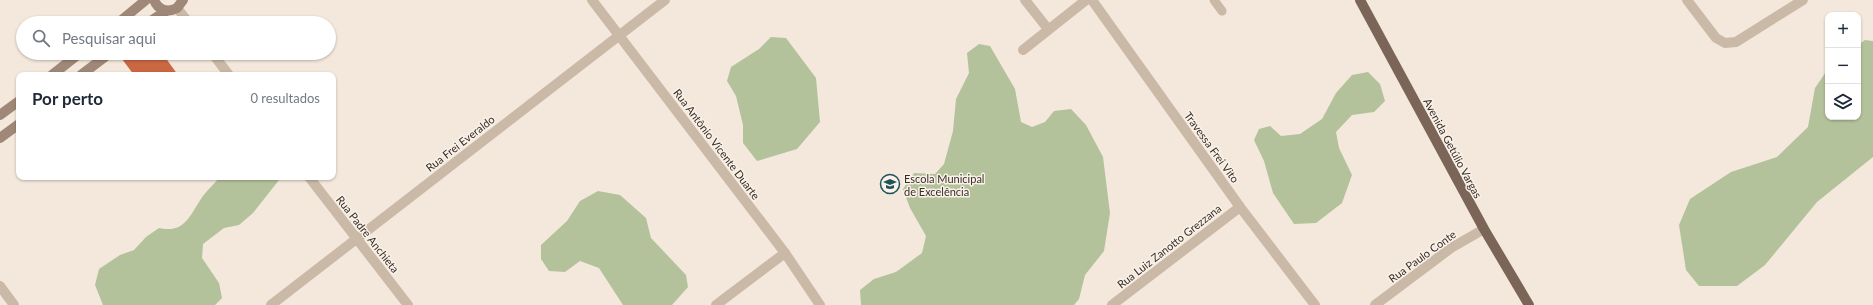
<!DOCTYPE html>
<html lang="pt">
<meta charset="utf-8">
<style>
:root{--surface:#fff;--page:#f2f2f3;--text:#1f2937;--muted:#747a83;--line:#e0e1e3}
body{margin:0;font-family:Lato,sans-serif;background:var(--page);color:var(--text)}
.controls{position:absolute;right:12px;top:12px;display:grid;overflow:hidden;border-radius:8px;box-shadow:0 1px 3px #0004}
.controls button{width:36px;height:36px;display:grid;place-items:center;padding:0;border:0;border-bottom:1px solid var(--line);background:var(--surface);color:var(--text);font:20px sans-serif}
.list{margin:0;padding:0;list-style:none}
h2{display:flex;justify-content:space-between;align-items:center;height:52px;margin:0;padding:0 16px;font-size:17px}
h2 small{font-size:13px;font-weight:400;color:var(--muted)}
.icon{flex:none;width:22px;height:22px;fill:none;stroke:currentColor;stroke-width:2;stroke-linecap:round;stroke-linejoin:round}
.map{position:relative;flex:none;width:1873px;height:305px;overflow:hidden}
.search{position:absolute;background:var(--surface);box-shadow:0 1px 3px #0004;left:16px;top:16px;width:320px;height:44px;display:flex;align-items:center;gap:10px;box-sizing:border-box;padding:0 14px;border-radius:22px;color:var(--muted);font-size:15px}
.panel{position:absolute;background:var(--surface);box-shadow:0 1px 3px #0004;left:16px;top:72px;width:320px;height:108px;border-radius:8px}
.map>svg:first-child{display:block}
</style>
<div class="map">
<svg width="1873" height="305" viewBox="0 0 1873 305">
<rect width="100%" height="100%" fill="#f3e8db"/>
<g fill="#b3c29b">
<polygon points="771,37 786,38 816,78 820,122 797,149 757,161 743,143 743,125 736,96 727,81 731,67 759,49"/>
<polygon points="1865,40 1873,41 1873,157 1817,202 1765,265 1737,286 1699,286 1686,270 1679,225 1690,199 1731,172 1777,157 1808,127 1815,88 1828,69 1828,117 1858,117 1858,45"/>
<polygon points="979,44 990,46 1015,89 1021,122 1032,127 1045,122 1054,111 1071,109 1086,125 1103,157 1110,213 1104,251 1085,275 1079,299 1074,305 861,305 860,290 874,279 896,272 922,253 926,236 910,208 903,189 914,173 935,174 944,164 953,131 956,99 969,73 967,53"/>
<polygon points="1368,72 1380,84 1385,101 1374,112 1352,115 1336,132 1339,148 1352,175 1342,203 1316,223 1294,224 1273,193 1264,161 1254,140 1259,129 1270,126 1281,136 1300,134 1322,119 1336,93 1352,75"/>
<path d="M220 177H279V180L253 213 239 225 224 228 203 244 202 258 219 283 222 298 215 305H103L95 285 99 269 120 255 134 250 146 237 159 228C186 234 190 214 203 196 208 189 215 183 220 177Z"/>
<polygon points="598,191 620,195 646,218 651,238 686,275 688,287 672,305 623,305 599,268 580,261 565,272 549,271 541,259 541,245 567,221 580,201"/>
</g>
<polygon fill="#ca6842" points="129,53 162,53 178,75 134,75 122,59"/>
<g fill="none" stroke-linecap="round" stroke-linejoin="round">
<polyline stroke="#cbb9a7" stroke-width="9" points="1214,0 1222,11"/>
<g stroke="#cbb9a7" stroke-width="10">
<polyline points="592,0 785,253 820,305"/>
<polyline points="1025,0 1048,29"/>
<polyline points="1092,0 1240,207 1315,305"/>
<polyline points="1687,0 1716,38 1725,43 1736,42 1803,0"/>
<polyline points="177,8 189,23"/>
<polyline points="1023,50 1086,0"/>
<polyline points="212,53 229,75"/>
<polyline points="309,177 408,305"/>
<polyline points="0,286 14,305"/>
<polyline points="716,305 785,253"/>
<polyline points="1112,305 1240,207"/>
<polyline points="1375,305 1451,248 1484,229"/>
</g>
<polyline stroke="#cbb9a7" stroke-width="10" points="271,305 665,0"/>
<g stroke="#9f8878" stroke-width="10">
<path d="M154 0C158 10 167 13 177 8L183 0"/>
<polyline points="118,23 146,0"/>
<polyline points="148,23 166,11"/>
<polyline points="52,75 80,53"/>
<polyline points="81,75 110,53"/>
<polyline points="0,115 19,101"/>
<polyline points="0,138 19,124"/>
</g>
<polyline stroke="#7a6558" stroke-width="10" points="1360,0 1484,229 1529,305"/>
</g>
<defs>
<g id="school-ring" transform="scale(1)"><circle r="9.5" fill="#faf2e8" stroke="#1c545a" stroke-width="1.5"/><path d="M0-5L7-2L0 1L-7-2ZM-4 1L0 2.5L4 1V4Q0 6-4 4Z" fill="#1c545a"/></g>
</defs>
<g fill-rule="evenodd">
<use href="#school-ring" x="890" y="184"/>
</g>
<g text-anchor="middle" dominant-baseline="central" stroke-width="3" stroke-linejoin="round" paint-order="stroke">
<g font-size="11" fill="#372d28" stroke="#faf2e8">
<text transform="translate(460 143) rotate(-38)">Rua Frei Everaldo</text>
<text transform="translate(717 144) rotate(53)">Rua Antônio Vicente Duarte</text>
<text transform="translate(1212 147) rotate(54)">Travessa Frei Vito</text>
<text transform="translate(1453 148) rotate(62)">Avenida Getúlio Vargas</text>
<text transform="translate(368 234) rotate(52)">Rua Padre Anchieta</text>
<text transform="translate(1169 246) rotate(-38)">Rua Luiz Zanotto Grezzana</text>
<text transform="translate(1422 256) rotate(-36)">Rua Paulo Conte</text>
</g>
<g font-size="11" fill="#372d28" stroke="#faf2e8" text-anchor="start">
<text x="904" y="178">Escola Municipal<tspan x="904" dy="13">de Excelência</tspan></text>
</g>
</g>
</svg>
<div class="controls">
<button>+</button>
<button>−</button>
<button><svg class="icon" aria-label="layers" viewBox="0 0 24 24"><path d="M12 4l9 5-9 5-9-5zM3 14l9 5 9-5"/></svg></button>
</div>
<div class="search"><svg class="icon" aria-label="search" viewBox="0 0 24 24"><circle cx="10" cy="10" r="6"/><path d="M15 15l6 6"/></svg>Pesquisar aqui</div>
<section class="panel">
<h2>Por perto<small>0 resultados</small></h2>
<ul class="list">
</ul>
</section>
</div>
